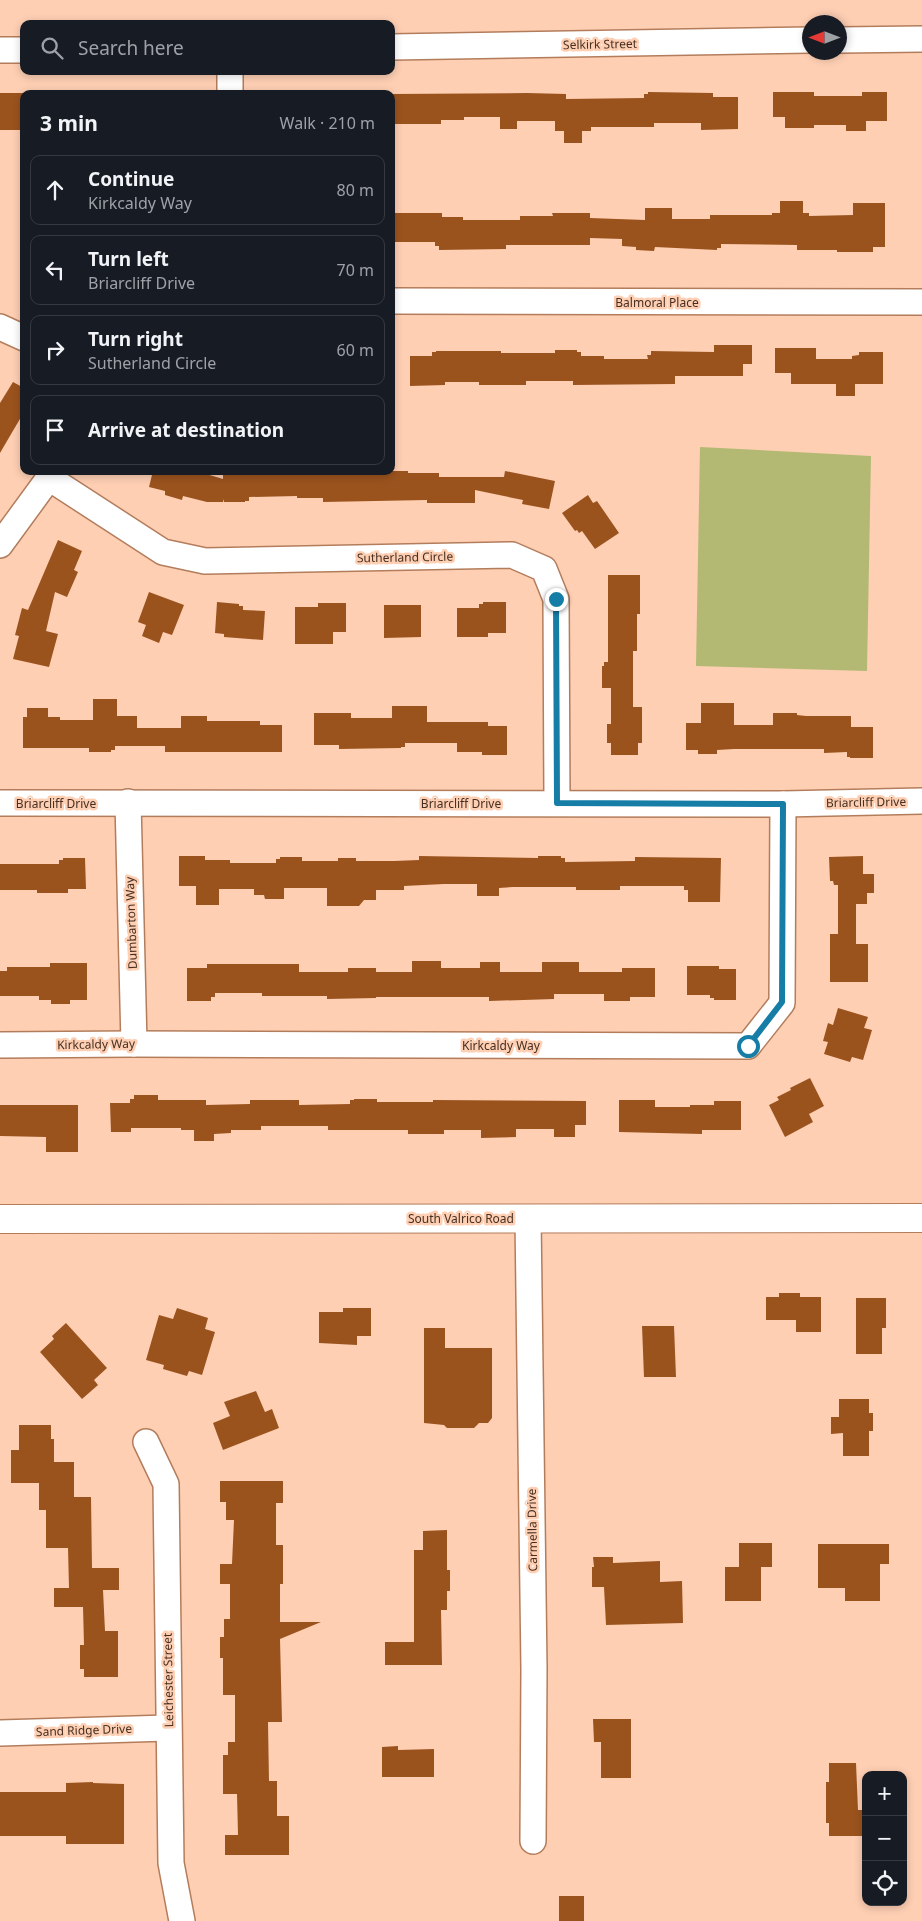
<!DOCTYPE html>
<meta charset="utf-8">
<style>
:root{--surface:#171b24;--page:#20242c;--text:#f1f3f6;--muted:#9ea1a6;--line:#363941}
body{margin:0;font-family:"Noto Sans",sans-serif;background:var(--page);color:var(--text)}
.controls{position:absolute;right:15px;bottom:15px;display:grid;overflow:hidden;border-radius:10px;box-shadow:0 2px 8px #0003}
.controls button{width:45px;height:45px;display:grid;place-items:center;padding:0;border:0;border-bottom:1px solid var(--line);background:var(--surface);color:var(--text);font:25px sans-serif}
.compass{position:absolute;left:802px;top:15px;width:45px;height:45px;border-radius:50%;background:var(--surface);box-shadow:0 2px 8px #0003;rotate:270deg}
.stop{position:absolute;width:15px;height:15px;margin:-11px;border:4px solid #167da7;border-radius:50%;background:#fff}
.stop.end{background:#167da7;border-color:#fff;box-shadow:0 1px 5px #0008}
.list{margin:0;padding:0;list-style:none}
h2{display:flex;justify-content:space-between;align-items:center;height:65px;margin:0;padding:0 20px;font-size:21px}
h2 small{font-size:16px;font-weight:400;color:var(--muted)}
.list li{display:grid;grid-template-columns:32px 1fr auto;gap:15px;align-items:center;box-sizing:border-box;height:70px;margin:0 10px 10px;padding:0 10px;border:1px solid var(--line);border-radius:10px}
.list b{display:block;font-size:19px;white-space:nowrap}
.list p{margin:0;font-size:16px;white-space:nowrap;color:var(--muted)}
.list em{font-size:16px;font-style:normal;color:var(--muted)}
.icon{flex:none;width:28px;height:28px;fill:none;stroke:currentColor;stroke-width:2;stroke-linecap:round;stroke-linejoin:round}
.map{position:relative;flex:none;width:922px;height:1921px;overflow:hidden}
.search{position:absolute;background:var(--surface);box-shadow:0 2px 8px #0003;left:20px;top:20px;width:375px;height:55px;display:flex;align-items:center;gap:12px;box-sizing:border-box;padding:0 18px;border-radius:10px;color:var(--muted);font-size:19px}
.panel{position:absolute;background:var(--surface);box-shadow:0 2px 8px #0003;left:20px;top:90px;width:375px;height:385px;border-radius:10px}
.map>svg:first-child{display:block}
</style>
<div class="map">
<svg width="922" height="1921" viewBox="0 0 922 1921">
<rect width="100%" height="100%" fill="#fecfb3"/>
<polygon fill="#b3b973" points="700,447 871,456 867,671 696,666"/>
<g fill="#9b531e">
<polygon points="648,92 713,93 713,97 738,97 738,129 701,130 701,123 654,123 654,127 591,127 591,131 582,131 582,143 564,143 564,131 555,131 555,121 517,121 517,129 500,129 500,117 464,117 464,120 441,120 441,124 391,124 391,94 527,93 566,94 566,99 644,98 644,94 648,94"/>
<polygon points="773,92 814,92 814,96 862,96 862,92 887,92 887,121 866,121 866,131 846,131 846,125 814,125 814,128 785,128 785,117 773,117"/>
<rect x="0" y="93" width="24" height="37"/>
<polygon points="780,201 803,201 803,213 809,213 809,216 853,215 853,203 885,203 885,247 873,247 873,252 837,252 837,250 797,250 797,245 721,244 721,248 717,248 717,250 655,247 654,251 636,250 636,247 622,246 622,239 590,238 590,245 506,245 506,249 439,250 439,246 435,246 435,242 391,242 391,213 442,213 442,217 463,217 463,220 520,220 520,216 553,216 552,213 590,213 590,218 645,220 645,208 672,208 672,219 710,219 710,215 772,215 772,213 780,213"/>
<polygon points="714,345 752,345 752,364 743,364 743,376 675,376 675,384 573,385 573,381 526,381 526,385 479,385 479,382 445,382 445,385 410,386 410,356 432,356 432,352 436,352 436,351 501,351 501,353 555,353 555,350 577,350 577,352 581,352 581,356 604,356 604,359 648,359 647,355 651,355 651,351 714,352"/>
<polygon points="775,348 816,348 816,359 852,359 852,356 859,355 859,352 883,352 883,384 855,384 855,396 836,396 836,384 791,384 791,373 775,373"/>
<polygon points="13,382 24,388 24,412 0,453 0,403"/>
<polygon points="153,471 196,471 223,479 223,471 408,471 408,473 439,473 439,477 504,477 505,471 555,481 549,509 522,504 523,500 475,490 475,503 427,503 427,500 323,502 323,498 297,498 297,496 249,497 249,501 245,501 245,502 224,502 224,499 223,502 207,502 183,496 182,500 165,495 165,491 149,487"/>
<polygon points="588,495 593,503 597,501 619,533 595,549 582,531 579,533 577,530 575,531 562,513"/>
<polygon points="58,540 82,551 74,570 78,572 67,597 55,592 46,631 58,634 49,667 13,659 19,636 15,635 22,608 28,610"/>
<polygon points="608,575 640,575 640,614 637,614 637,651 633,651 633,707 642,707 642,743 638,743 638,755 611,755 611,743 607,743 607,724 611,724 611,688 602,688 602,666 604,666 604,662 608,662"/>
<polygon points="149,592 184,605 172,635 163,632 159,643 142,636 146,625 138,622"/>
<polygon points="217,602 239,604 239,606 243,606 243,610 265,611 263,640 224,637 224,634 215,633"/>
<polygon points="483,602 506,602 506,633 488,633 488,637 457,637 457,608 479,608 479,604 483,604"/>
<polygon points="318,603 346,603 346,632 333,632 333,644 295,644 295,607 318,607"/>
<polygon points="384,605 421,605 421,637 384,638"/>
<polygon points="93,699 117,699 117,716 137,716 137,728 181,728 181,716 207,716 207,721 260,721 260,725 282,725 282,752 165,752 165,746 115,746 115,750 111,750 111,752 89,752 89,748 23,748 23,717 27,717 27,708 48,708 48,717 60,717 60,720 93,720"/>
<polygon points="701,703 734,703 734,725 773,725 773,713 797,713 797,715 806,716 851,716 851,727 873,727 873,758 850,758 850,757 847,757 847,752 824,753 824,749 734,749 717,750 717,754 698,754 698,750 686,750 686,723 701,723"/>
<polygon points="392,706 427,706 427,722 488,722 488,726 507,726 507,755 482,755 482,752 457,752 457,743 405,743 405,747 401,747 401,748 339,749 339,745 314,745 314,713 351,713 351,718 392,718"/>
<polygon points="179,856 205,856 205,860 230,860 230,863 276,863 276,859 280,859 280,857 302,857 302,861 338,861 338,858 356,858 356,861 394,861 419,860 419,856 538,858 538,856 561,856 561,858 565,858 565,862 635,861 635,857 721,858 720,902 688,902 688,890 684,890 684,886 620,886 620,890 576,890 576,887 513,887 499,888 499,896 477,896 477,884 444,884 404,886 404,890 376,890 376,900 364,900 359,906 327,906 327,888 284,888 284,899 265,899 264,895 254,895 254,889 219,889 219,905 196,905 196,886 179,886"/>
<polygon points="863,856 863,874 874,874 874,893 867,893 867,904 856,904 856,944 868,944 868,982 830,982 830,934 838,934 838,885 834,885 833,881 830,881 829,857"/>
<polygon points="63,858 85,858 86,889 68,889 68,893 37,893 37,890 0,890 0,864 59,864 59,860 63,860"/>
<polygon points="412,961 441,961 441,968 480,968 480,962 500,962 500,972 542,972 542,962 579,962 579,972 622,972 622,968 655,968 655,997 630,997 630,1001 604,1001 604,994 554,994 554,999 489,1001 489,997 376,997 376,998 327,999 327,996 262,996 262,993 215,993 215,997 211,997 211,1001 187,1001 187,968 207,968 207,964 299,964 299,972 348,972 348,968 376,968 376,972 412,972"/>
<polygon points="50,963 87,963 87,1000 70,1000 70,1004 51,1004 51,1000 39,1000 39,996 0,996 0,971 7,971 7,967 50,967"/>
<polygon points="687,966 719,966 719,969 736,969 736,1000 714,1000 714,998 710,998 710,995 687,995"/>
<polygon points="838,1008 868,1017 864,1028 872,1030 863,1060 852,1057 850,1062 824,1054 828,1042 823,1041 828,1023 833,1025"/>
<polygon points="810,1078 824,1106 809,1114 813,1122 785,1137 769,1105 779,1100 777,1097 791,1090 790,1088"/>
<polygon points="134,1095 158,1095 158,1100 206,1100 206,1105 250,1104 250,1100 299,1100 299,1105 350,1104 350,1100 354,1100 354,1099 377,1099 377,1102 433,1102 433,1100 586,1101 586,1125 575,1125 575,1137 554,1137 554,1129 516,1129 516,1137 481,1138 481,1130 444,1130 444,1134 408,1134 408,1130 328,1130 328,1126 261,1126 261,1130 231,1130 231,1133 214,1134 214,1141 194,1141 194,1130 181,1130 181,1128 131,1128 131,1132 111,1132 110,1103 130,1103 130,1099 134,1099"/>
<polygon points="619,1100 655,1100 655,1107 690,1107 690,1105 714,1105 714,1101 741,1101 741,1130 702,1130 702,1134 619,1132"/>
<polygon points="0,1105 78,1105 78,1152 46,1152 46,1137 0,1136"/>
<polygon points="779,1293 800,1293 800,1297 821,1297 821,1332 796,1332 796,1320 766,1320 766,1297 779,1297"/>
<polygon points="856,1298 886,1298 886,1328 882,1328 882,1354 856,1354"/>
<polygon points="177,1308 208,1318 205,1329 215,1332 202,1375 189,1371 187,1376 163,1369 164,1365 146,1360 159,1315 173,1319"/>
<polygon points="343,1308 371,1308 371,1336 357,1336 357,1345 319,1343 319,1312 343,1312"/>
<polygon points="66,1323 107,1368 94,1380 98,1385 82,1399 40,1352 54,1339 52,1336"/>
<polygon points="642,1326 674,1326 676,1377 644,1377"/>
<polygon points="424,1328 445,1328 445,1348 492,1348 492,1418 488,1423 479,1423 474,1428 447,1428 444,1425 424,1423"/>
<polygon points="256,1391 265,1412 272,1409 279,1428 223,1450 213,1423 230,1416 224,1402"/>
<polygon points="839,1399 869,1399 869,1413 873,1413 873,1431 869,1431 869,1456 843,1456 843,1433 831,1434 831,1417 839,1417"/>
<polygon points="19,1425 51,1425 51,1439 54,1439 54,1462 74,1462 74,1497 91,1497 92,1568 119,1568 119,1590 103,1590 105,1631 118,1631 118,1677 84,1677 84,1669 80,1669 80,1645 84,1645 83,1607 54,1607 54,1588 69,1588 68,1548 46,1548 46,1510 39,1510 39,1483 11,1483 11,1450 19,1450"/>
<polygon points="220,1481 283,1481 283,1503 276,1503 276,1545 283,1545 283,1584 280,1584 280,1622 321,1622 280,1639 282,1722 268,1722 269,1781 277,1781 277,1816 289,1816 289,1855 225,1855 225,1835 238,1835 237,1794 223,1794 223,1755 228,1755 228,1742 235,1742 235,1695 223,1695 223,1658 220,1658 220,1637 224,1637 224,1619 230,1619 230,1584 220,1584 220,1564 232,1564 234,1520 226,1520 226,1502 220,1502"/>
<polygon points="447,1530 447,1570 450,1570 450,1591 447,1591 447,1610 441,1610 442,1665 385,1665 385,1642 414,1642 414,1550 423,1550 423,1531"/>
<polygon points="739,1543 772,1543 772,1567 761,1567 761,1601 725,1601 725,1567 739,1567"/>
<polygon points="818,1544 889,1544 889,1564 880,1564 880,1601 845,1601 845,1588 818,1588"/>
<polygon points="593,1557 613,1557 613,1563 660,1561 660,1582 682,1581 683,1623 606,1625 604,1587 592,1587 592,1567 594,1567"/>
<polygon points="593,1719 631,1719 631,1778 601,1778 601,1742 594,1742"/>
<polygon points="398,1746 398,1750 434,1749 434,1777 382,1777 382,1747"/>
<polygon points="829,1763 856,1763 858,1810 863,1810 863,1836 829,1836 829,1823 826,1823 826,1782 829,1782"/>
<polygon points="93,1782 93,1783 124,1784 124,1844 66,1844 66,1836 0,1836 0,1792 66,1792 66,1783"/>
<rect x="559" y="1896" width="25" height="25"/>
</g>
<g fill="none" stroke-linecap="round" stroke-linejoin="round">
<g stroke="#b37d5c" stroke-width="28">
<g id="minor">
<polyline points="840,40 922,39"/>
<polyline points="391,47 810,40"/>
<polyline points="0,50 24,50"/>
<polyline points="230,71 230,94"/>
<polyline points="391,301 922,302"/>
<polyline points="0,327 24,338"/>
<polyline points="49,478 163,552 205,561 512,555 544,569 556,599 557,803"/>
<polyline points="0,545 54,471"/>
<polyline points="128,802 134,1044"/>
<polyline points="0,803 783,804 922,801"/>
<polyline points="0,1045 134,1044 748,1046 782,1003 783,804"/>
<polyline points="528,1218 534,1669 533,1841"/>
<polyline points="146,1442 166,1484 171,1863 182,1921"/>
<polyline points="0,1733 168,1728"/>
</g>
</g>
<g stroke="#b37d5c" stroke-width="30">
<polyline id="tertiary" points="0,1219 922,1218"/>
</g>
<use href="#minor" stroke="#fff" stroke-width="25"/>
<use href="#tertiary" stroke="#fff" stroke-width="28"/>
</g>
<g fill="none" stroke-linecap="round" stroke-linejoin="round">
<polyline stroke="#167da7" stroke-width="6" points="556,599 557,803 783,804 782,1002 748,1046"/>
</g>
<g text-anchor="middle" dominant-baseline="central" stroke-width="5" stroke-linejoin="round" paint-order="stroke">
<g font-size="12" fill="#462f21" stroke="#fecfb3">
<text transform="translate(600 44) rotate(-1)">Selkirk Street</text>
<text x="657" y="302">Balmoral Place</text>
<text transform="translate(405 557) rotate(-1)">Sutherland Circle</text>
<text transform="translate(866 802) rotate(-1)">Briarcliff Drive</text>
<text x="56" y="803">Briarcliff Drive</text>
<text x="461" y="803">Briarcliff Drive</text>
<text transform="translate(131 923) rotate(-92)">Dumbarton Way</text>
<text transform="translate(96 1044) rotate(-1)">Kirkcaldy Way</text>
<text x="501" y="1045">Kirkcaldy Way</text>
<text x="461" y="1218">South Valrico Road</text>
<text transform="translate(532 1530) rotate(-91)">Carmella Drive</text>
<text transform="translate(168 1680) rotate(-91)">Leichester Street</text>
<text transform="translate(84 1730) rotate(-2)">Sand Ridge Drive</text>
</g>
</g>
</svg>
<div class="controls">
<button>+</button>
<button>−</button>
<button><svg class="icon" aria-label="locate" viewBox="0 0 24 24"><circle cx="12" cy="12" r="6"/><path d="M12 2v4M12 18v4M2 12h4M18 12h4"/></svg></button>
</div>
<svg class="compass" viewBox="-18 -18 36 36"><path d="M0-13l5 13h-10z" fill="#e53935"/><path d="M0 13l5-13h-10z" fill="#9ea1a6"/></svg>
<div class="stop" style="left:748px;top:1046px"></div>
<div class="stop end" style="left:556px;top:599px"></div>
<div class="search"><svg class="icon" aria-label="search" viewBox="0 0 24 24"><circle cx="10" cy="10" r="6"/><path d="M15 15l6 6"/></svg>Search here</div>
<section class="panel">
<h2>3 min<small>Walk · 210 m</small></h2>
<ul class="list">
<li><svg class="icon" aria-label="ahead" viewBox="0 0 24 24"><path d="M12 20V5M6 11l6-6 6 6"/></svg><div><b>Continue</b><p>Kirkcaldy Way</p></div><em>80 m</em></li>
<li><svg class="icon" aria-label="left" viewBox="0 0 24 24"><path d="M17 20v-9H6M10 6l-5 5 5 5"/></svg><div><b>Turn left</b><p>Briarcliff Drive</p></div><em>70 m</em></li>
<li><svg class="icon" aria-label="right" viewBox="0 0 24 24"><path d="M7 20v-9h11M14 6l5 5-5 5"/></svg><div><b>Turn right</b><p>Sutherland Circle</p></div><em>60 m</em></li>
<li><svg class="icon" aria-label="arrive" viewBox="0 0 24 24"><path d="M6 21V4h12l-3 4 3 4H6"/></svg><div><b>Arrive at destination</b></div></li>
</ul>
</section>
</div>
